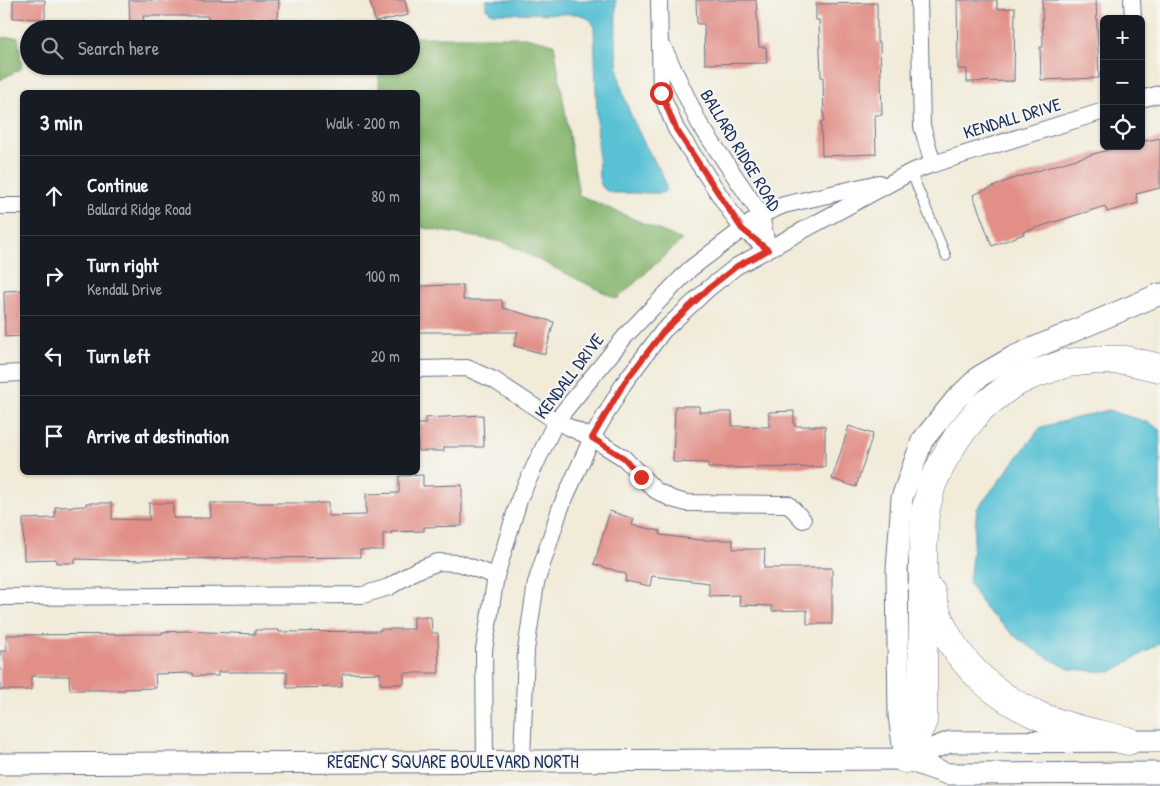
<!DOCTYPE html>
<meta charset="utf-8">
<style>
:root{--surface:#171b24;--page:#242831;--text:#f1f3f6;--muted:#9ea1a6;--line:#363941}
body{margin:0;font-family:"Patrick Hand",sans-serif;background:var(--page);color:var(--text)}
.controls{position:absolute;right:15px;top:15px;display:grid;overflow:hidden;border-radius:8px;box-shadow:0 1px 4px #0004}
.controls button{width:45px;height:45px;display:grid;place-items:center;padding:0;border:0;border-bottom:1px solid var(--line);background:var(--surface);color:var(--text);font:25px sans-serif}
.stop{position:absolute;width:15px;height:15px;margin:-11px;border:4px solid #d93025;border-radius:50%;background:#fff}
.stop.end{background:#d93025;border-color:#fff;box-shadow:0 1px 5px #0008}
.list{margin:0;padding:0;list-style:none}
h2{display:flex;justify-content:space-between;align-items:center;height:65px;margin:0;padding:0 20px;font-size:21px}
h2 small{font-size:16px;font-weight:400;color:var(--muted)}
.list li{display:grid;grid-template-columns:32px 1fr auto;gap:15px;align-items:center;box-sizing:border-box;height:80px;padding:0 20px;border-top:1px solid var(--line)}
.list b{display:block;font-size:19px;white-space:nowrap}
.list p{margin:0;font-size:16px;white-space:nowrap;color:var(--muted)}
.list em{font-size:16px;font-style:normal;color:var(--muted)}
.icon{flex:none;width:28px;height:28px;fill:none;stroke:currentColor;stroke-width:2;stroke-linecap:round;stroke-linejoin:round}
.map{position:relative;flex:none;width:1160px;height:786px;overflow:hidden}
.search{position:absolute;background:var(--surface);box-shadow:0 1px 4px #0004;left:20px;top:20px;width:400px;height:55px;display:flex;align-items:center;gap:12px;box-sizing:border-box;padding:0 18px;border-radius:28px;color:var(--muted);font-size:19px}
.panel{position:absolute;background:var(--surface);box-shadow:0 1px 4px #0004;left:20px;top:90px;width:400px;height:385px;border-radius:8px}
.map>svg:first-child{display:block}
</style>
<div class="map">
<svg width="1160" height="786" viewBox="0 0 1160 786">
<rect width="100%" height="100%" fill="#f6f6f2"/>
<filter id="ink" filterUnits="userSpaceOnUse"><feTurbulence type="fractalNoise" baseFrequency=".02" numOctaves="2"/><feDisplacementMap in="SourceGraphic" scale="10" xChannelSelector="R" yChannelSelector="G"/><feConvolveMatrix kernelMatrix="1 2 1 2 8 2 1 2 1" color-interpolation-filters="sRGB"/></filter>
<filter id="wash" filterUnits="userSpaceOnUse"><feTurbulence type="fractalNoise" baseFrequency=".0096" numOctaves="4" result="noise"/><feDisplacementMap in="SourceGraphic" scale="20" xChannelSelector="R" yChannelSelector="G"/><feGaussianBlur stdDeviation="1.12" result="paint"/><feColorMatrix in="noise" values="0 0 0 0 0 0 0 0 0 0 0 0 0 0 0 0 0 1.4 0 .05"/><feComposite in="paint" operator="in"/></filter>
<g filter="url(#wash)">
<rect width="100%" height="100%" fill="#f1ebd8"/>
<g fill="#87b66e" stroke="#517266">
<polygon points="18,37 22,68 0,80 0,38"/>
<polygon points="411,37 526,37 554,44 579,195 682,240 617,299 503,242 418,227 418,92 379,92 379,66 411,66"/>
</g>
<g fill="#58c1d4" stroke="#3a7899">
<path d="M486 0H616C616 33 614 68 625 99 631 117 640 135 649 152 656 165 666 175 666 190L663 193H614C605 191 602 189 599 179L594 26 591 20 579 14 492 13 486 8Z"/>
<polygon points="1108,410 1150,423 1160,430 1160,643 1111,672 1069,669 1041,654 1017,638 986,610 969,583 977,509 1041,427"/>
</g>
<g id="blocks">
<g fill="#e18f87">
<polygon points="13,0 45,0 45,19 13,18"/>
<polygon points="129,0 279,0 278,19 240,18 240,21 208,21 208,16 143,16 144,23 130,24"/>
<polygon points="370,0 405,0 408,15 375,22"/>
<polygon points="696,0 756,0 759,47 766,47 767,63 705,64 704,24 697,24"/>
<polygon points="957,0 997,0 997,9 1015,8 1014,81 967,82 967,69 958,69"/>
<polygon points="1042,0 1096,0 1099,78 1041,80 1040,47 1043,47"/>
<polygon points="877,3 877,42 880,42 882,115 875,115 876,154 822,156 821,122 824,122 823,77 821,77 819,20 816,20 816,4"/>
<polygon points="1160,138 1160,188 1136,194 1138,203 1107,212 1105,206 1023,232 1024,234 992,246 973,195 1012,179 1056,165 1121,146 1141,146 1141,142"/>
<polygon points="463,285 463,300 502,300 503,308 554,322 545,354 514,346 518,332 418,332 418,286"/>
<polygon points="22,290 22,336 5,337 4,291"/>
<polygon points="675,406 699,406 699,412 732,412 732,426 769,427 769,412 794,411 794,426 825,426 825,467 708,468 708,463 673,462"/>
<polygon points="483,415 484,447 444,447 444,451 418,451 418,424 425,424 425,418"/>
<polygon points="849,426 873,434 856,487 832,479"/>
<polygon points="423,475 423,486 462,485 462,526 424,527 424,531 391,532 391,534 383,534 383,550 360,550 360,557 166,559 142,560 142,561 75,559 75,563 56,563 56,559 24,560 23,519 55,518 55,507 86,506 86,503 112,503 112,519 149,520 149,503 173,503 173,518 211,518 210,503 328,503 328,516 366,515 366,494 399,493 399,476"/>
<polygon points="610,511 634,519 632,525 660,531 660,535 700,540 733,540 733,549 765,549 764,568 832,568 832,624 807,624 807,610 772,611 772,606 739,605 740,595 709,596 709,583 652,576 650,586 625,581 626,574 594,564"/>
<polygon points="414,617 431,617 432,633 438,633 439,673 404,673 404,684 380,684 380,673 342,674 342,687 287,688 287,672 218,672 218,676 193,676 193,673 155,674 156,688 125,689 125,690 70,690 69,676 31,676 31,690 0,690 0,651 7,651 6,635 162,634 162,632 185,631 255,634 255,630 279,630 279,632 380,631 380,629 414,629"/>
</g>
</g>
</g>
<g filter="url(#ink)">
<use href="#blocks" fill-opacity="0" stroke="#667189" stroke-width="1"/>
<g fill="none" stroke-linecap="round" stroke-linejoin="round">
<g stroke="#667189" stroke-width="11">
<polyline id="service" points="911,172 946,256"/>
</g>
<g stroke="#667189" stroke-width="18">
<g id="minor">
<polyline points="659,0 661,93 676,129 742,229 768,249"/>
<polyline points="919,0 922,126 933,164"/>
<polyline points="1132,0 1133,19"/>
<polyline points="664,49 699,123 761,215 768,249"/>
<polyline points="1141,99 1160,94"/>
<polyline points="0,206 22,206"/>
<polyline points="418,369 467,368 494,380 556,421 592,438 624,458 655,490 672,499 687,503 788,504 803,520"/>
<polyline points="0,374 22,373"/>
<polyline points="0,597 363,595 389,587 415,571 438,562 459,563 496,576"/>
<polyline points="522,760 526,650 536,583 560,509 592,438 624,383 663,331 709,288 737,266 911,172 933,164 1104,111"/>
<polyline points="485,761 484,650 496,576 520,497 556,421 628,333 690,269 761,215 784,205 879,183"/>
</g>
</g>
<g stroke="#667189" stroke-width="23">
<g id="tertiary">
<polyline points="905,759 899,715 897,570 902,498 922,441 956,399 980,376 1013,357 1160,294"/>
<polyline points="905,759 948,774 1160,773"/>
<polyline points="0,764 905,759 950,742 1160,741"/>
</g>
</g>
<g stroke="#667189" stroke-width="29">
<g id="motorway">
<path d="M931 592C943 647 983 690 1033 713 1062 727 1097 733 1128 741"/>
<polyline points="905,759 923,721 923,555 925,512 932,484 944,459 958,436 981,408 1011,385 1029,376 1067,363 1095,360 1125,360 1160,368"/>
</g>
</g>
<use href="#service" stroke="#fff" stroke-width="9"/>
<use href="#minor" stroke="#fff" stroke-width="16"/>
<use href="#tertiary" stroke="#fff" stroke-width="21"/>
<use href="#motorway" stroke="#fff" stroke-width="28"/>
</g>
</g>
<g fill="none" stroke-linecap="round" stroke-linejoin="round" filter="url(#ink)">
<polyline stroke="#d93025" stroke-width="6" points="641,477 624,458 592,438 624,383 663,332 709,288 737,266 768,250 742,229 676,129 661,93"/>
</g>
<g text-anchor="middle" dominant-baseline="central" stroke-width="4.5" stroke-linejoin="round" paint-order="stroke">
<g font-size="18" fill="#1b2f5e" stroke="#f6f6f2">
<text transform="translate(1012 118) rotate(-17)">KENDALL DRIVE</text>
<text transform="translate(741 150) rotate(59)">BALLARD RIDGE ROAD</text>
<text transform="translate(569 376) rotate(-53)">KENDALL DRIVE</text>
<text x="453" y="761">REGENCY SQUARE BOULEVARD NORTH</text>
</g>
</g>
</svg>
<div class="controls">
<button>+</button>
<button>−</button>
<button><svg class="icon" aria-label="locate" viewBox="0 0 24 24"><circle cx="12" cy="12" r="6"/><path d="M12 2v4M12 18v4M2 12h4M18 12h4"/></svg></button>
</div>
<div class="stop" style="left:661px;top:93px"></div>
<div class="stop end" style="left:641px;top:477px"></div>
<div class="search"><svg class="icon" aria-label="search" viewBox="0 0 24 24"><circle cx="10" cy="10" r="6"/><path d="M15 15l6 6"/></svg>Search here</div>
<section class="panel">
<h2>3 min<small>Walk · 200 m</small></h2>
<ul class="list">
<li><svg class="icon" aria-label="ahead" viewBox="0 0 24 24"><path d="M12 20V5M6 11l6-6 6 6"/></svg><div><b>Continue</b><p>Ballard Ridge Road</p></div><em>80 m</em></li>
<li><svg class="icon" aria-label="right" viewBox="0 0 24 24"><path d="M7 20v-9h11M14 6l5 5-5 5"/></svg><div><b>Turn right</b><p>Kendall Drive</p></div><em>100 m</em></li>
<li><svg class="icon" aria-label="left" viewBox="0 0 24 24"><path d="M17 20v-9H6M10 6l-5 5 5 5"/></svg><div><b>Turn left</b></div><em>20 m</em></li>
<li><svg class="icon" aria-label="arrive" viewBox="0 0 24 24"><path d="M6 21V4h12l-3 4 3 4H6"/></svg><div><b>Arrive at destination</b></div></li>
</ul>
</section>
</div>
